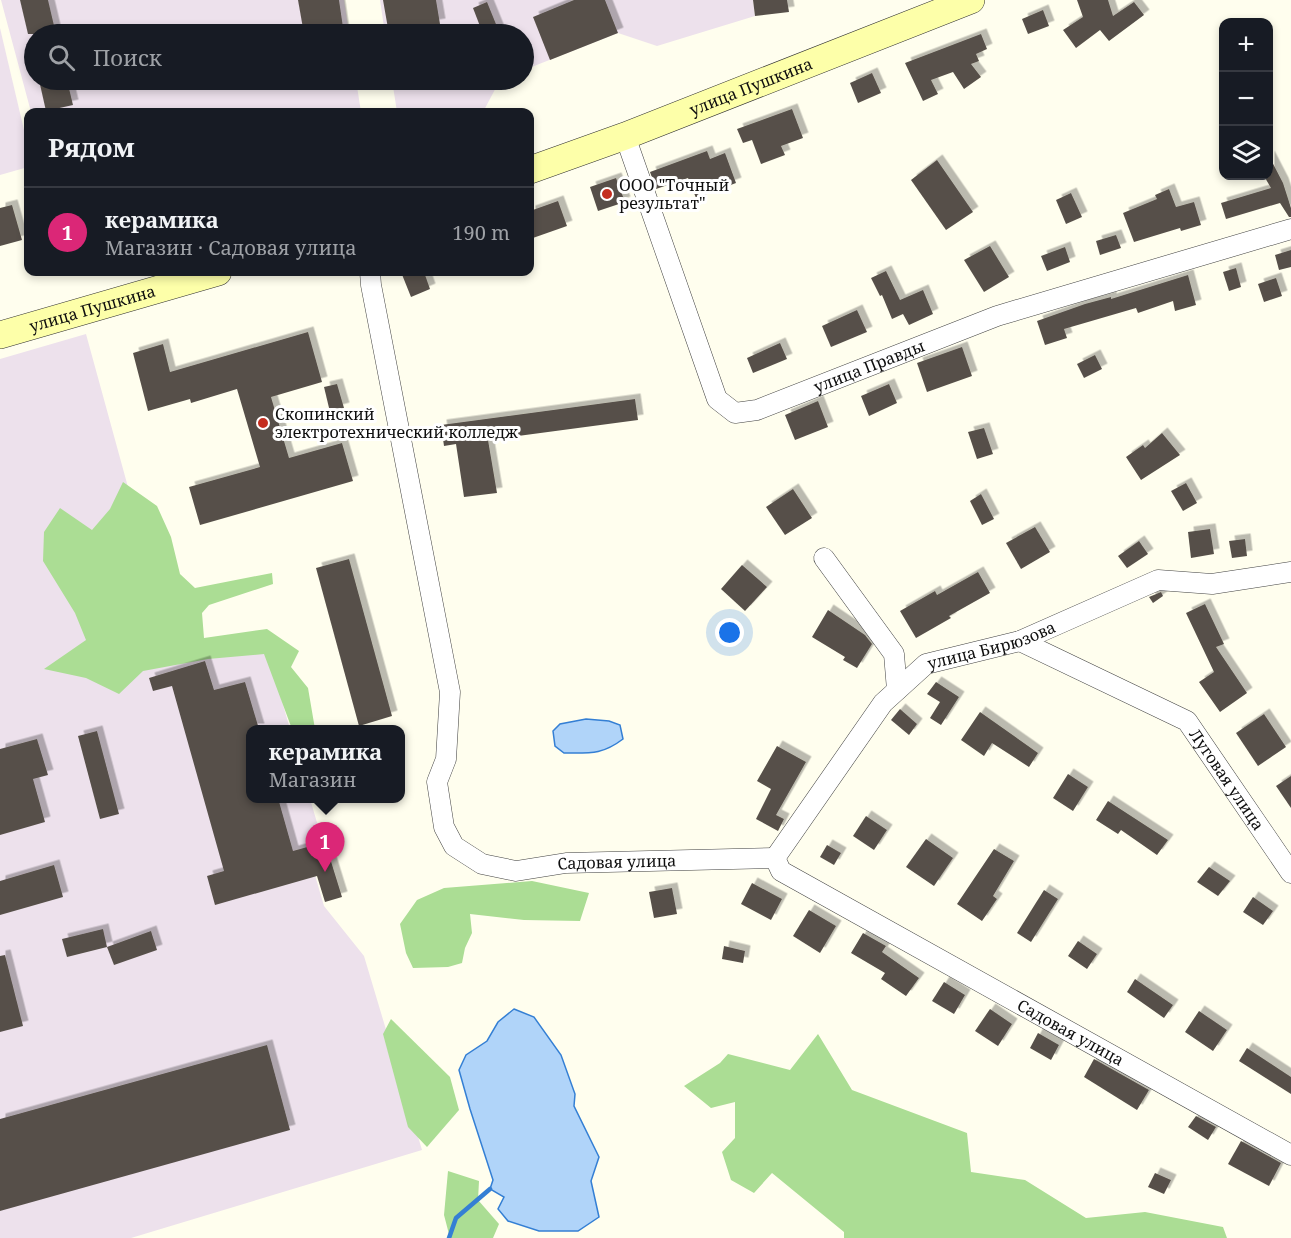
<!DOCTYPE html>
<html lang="ru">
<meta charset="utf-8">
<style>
:root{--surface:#171b24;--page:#242831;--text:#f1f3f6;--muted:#9ea1a6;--line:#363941;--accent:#db2777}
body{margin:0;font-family:"Noto Serif",serif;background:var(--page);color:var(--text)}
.controls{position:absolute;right:18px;top:18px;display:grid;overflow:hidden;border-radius:12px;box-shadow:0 3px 9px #0003}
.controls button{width:54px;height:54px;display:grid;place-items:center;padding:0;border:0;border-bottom:2px solid var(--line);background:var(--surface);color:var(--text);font:30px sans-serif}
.you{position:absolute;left:730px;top:633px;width:21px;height:21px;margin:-15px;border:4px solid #fff;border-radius:50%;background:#1a73e8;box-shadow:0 0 0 9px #1a73e833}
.badge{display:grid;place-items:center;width:39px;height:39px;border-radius:50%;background:var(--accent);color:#fff;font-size:20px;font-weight:700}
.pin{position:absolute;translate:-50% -50px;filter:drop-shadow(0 2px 3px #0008)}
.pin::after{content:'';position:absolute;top:32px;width:21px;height:18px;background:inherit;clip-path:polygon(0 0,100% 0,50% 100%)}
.popup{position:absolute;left:246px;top:725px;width:159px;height:78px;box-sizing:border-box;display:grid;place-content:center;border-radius:12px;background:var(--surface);filter:drop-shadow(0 2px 4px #0005);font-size:20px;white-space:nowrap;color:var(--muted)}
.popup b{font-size:22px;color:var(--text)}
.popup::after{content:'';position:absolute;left:50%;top:100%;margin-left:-12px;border:12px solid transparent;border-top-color:var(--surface)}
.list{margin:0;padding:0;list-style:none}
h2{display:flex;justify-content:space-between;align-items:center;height:78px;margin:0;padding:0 24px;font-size:26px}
h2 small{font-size:20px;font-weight:400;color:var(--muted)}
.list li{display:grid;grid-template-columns:39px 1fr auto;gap:18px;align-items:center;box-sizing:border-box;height:90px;padding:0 24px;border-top:2px solid var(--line)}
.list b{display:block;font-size:22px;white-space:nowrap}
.list p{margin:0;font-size:20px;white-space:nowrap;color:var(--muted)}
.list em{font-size:20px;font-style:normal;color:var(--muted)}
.icon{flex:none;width:33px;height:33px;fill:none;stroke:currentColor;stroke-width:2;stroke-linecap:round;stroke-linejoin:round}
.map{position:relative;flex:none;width:1291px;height:1238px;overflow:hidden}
.search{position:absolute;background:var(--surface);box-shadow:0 3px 9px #0003;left:24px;top:24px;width:510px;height:66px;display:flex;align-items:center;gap:15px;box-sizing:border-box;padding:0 21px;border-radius:33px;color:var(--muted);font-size:22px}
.panel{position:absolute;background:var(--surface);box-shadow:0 3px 9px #0003;left:24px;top:108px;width:510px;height:168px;border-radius:12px}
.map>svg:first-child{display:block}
</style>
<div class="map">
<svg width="1291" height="1238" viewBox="0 0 1291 1238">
<defs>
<filter id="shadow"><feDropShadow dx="5.5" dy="-5.5" stdDeviation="0" flood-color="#0004"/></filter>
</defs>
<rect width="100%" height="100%" fill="#fffeee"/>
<g fill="#ede1ec">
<polygon points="1,0 344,0 349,34 34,34 34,80 356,80 361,112 31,112"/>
<polygon points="380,0 753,0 755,16 657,46 618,33 524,70 524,34 385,34"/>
<polygon points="0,28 28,147 28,167 0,175"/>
<polygon points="392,80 500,80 483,112 397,112"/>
<polygon points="86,334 176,662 264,639 290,729 250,730 250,798 310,799 321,836 305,841 324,906 364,956 422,1150 131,1238 0,1238 0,359"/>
</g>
<g fill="#abdd94">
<polygon points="123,482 157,506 171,537 180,574 195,588 272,573 273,584 209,605 202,613 204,638 267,629 299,651 291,667 308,688 315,729 292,729 264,654 208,659 143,671 119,694 86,678 44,669 86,640 75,613 43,561 44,532 60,508 92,530 110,509"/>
<polygon points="532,881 589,893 580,921 524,920 470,914 472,933 465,948 462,963 448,967 413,968 406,953 400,924 417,900 444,888"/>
<polygon points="391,1019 450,1077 459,1110 427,1147 408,1127 383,1034"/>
<polygon points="818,1034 852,1090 967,1133 971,1172 1025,1180 1086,1218 1145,1212 1223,1227 1227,1238 844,1238 844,1232 772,1173 754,1193 731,1180 722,1152 735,1138 735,1102 711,1108 684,1086 720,1063 728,1054 790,1070"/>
<polygon points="448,1171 479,1181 478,1200 499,1224 493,1238 450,1238 444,1215"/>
</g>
<g fill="#b0d4f9" stroke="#347fd4" stroke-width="1.5">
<path d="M586 719 609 721 620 725 623 739C602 755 590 753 564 753L555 746 553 731 560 724Z"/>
<polygon points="514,1009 534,1017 561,1055 575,1094 574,1106 599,1157 591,1181 599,1217 578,1231 539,1231 508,1221 498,1209 504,1197 490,1189 493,1180 470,1109 459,1070 466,1055 487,1041 498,1022"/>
</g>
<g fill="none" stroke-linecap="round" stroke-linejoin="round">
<polyline stroke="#347fd4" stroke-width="4.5" points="449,1238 456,1218 490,1189"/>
</g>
<g fill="#575049" filter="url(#shadow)">
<polygon points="20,0 48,0 56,34 28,34"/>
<polygon points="298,0 339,0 344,34 304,34"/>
<polygon points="383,0 436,0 440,24 407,29 407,33 389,34"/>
<polygon points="574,0 605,0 618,33 550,60 533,17"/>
<polygon points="753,0 787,0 789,12 755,16"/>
<polygon points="1077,0 1108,0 1113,16 1134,2 1144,15 1109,41 1100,30 1076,48 1063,30 1083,17"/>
<polygon points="487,2 500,34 483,34 473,8"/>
<polygon points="1043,10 1049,26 1028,34 1022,19"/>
<polygon points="981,34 987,49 976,54 979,61 971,64 981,77 964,89 953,72 931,80 938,94 923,101 905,63"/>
<polygon points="872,73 881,93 858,103 850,83"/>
<polygon points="39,80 67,80 73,105 46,111"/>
<polygon points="792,109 803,138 781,146 785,155 761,164 752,140 743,143 737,129"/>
<polygon points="707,151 710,159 725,153 736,183 696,198 688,178 656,189 650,172"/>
<polygon points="1269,156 1283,183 1291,208 1291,217 1289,217 1280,203 1226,219 1221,203 1271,188 1264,176 1269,176"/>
<polygon points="937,160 973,212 946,230 911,180"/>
<polygon points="616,178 625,202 598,211 590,187"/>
<polygon points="1169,189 1176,207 1194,202 1201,225 1181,231 1180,228 1134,242 1123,213 1157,199 1155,195"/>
<polygon points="1071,193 1082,217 1066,224 1056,200"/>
<polygon points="558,201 567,226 530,239 530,211"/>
<polygon points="12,205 22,240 0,246 0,208"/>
<polygon points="1116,235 1121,248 1100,255 1096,241"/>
<polygon points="990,246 1009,277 984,292 964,260"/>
<polygon points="1065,247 1070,262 1047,271 1041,256"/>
<polygon points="1291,250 1291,267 1279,270 1275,255"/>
<polygon points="1236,268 1241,287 1229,291 1223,272"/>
<polygon points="886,271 900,300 923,290 933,314 909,325 903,314 892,319 882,295 880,296 871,278"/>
<polygon points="401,272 424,272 430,289 411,297"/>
<polygon points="1188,275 1196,305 1175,311 1173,301 1138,313 1136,308 1064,329 1067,338 1045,345 1037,321 1085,304 1111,297 1111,299"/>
<polygon points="1276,278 1282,296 1264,302 1258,284"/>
<polygon points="857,310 867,332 831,347 822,326"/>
<polygon points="308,332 322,382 271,397 289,458 342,443 353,481 200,525 189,487 260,467 237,389 191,403 190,399 148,411 133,353 163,344 170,372"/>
<polygon points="780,343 787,359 753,373 747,358"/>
<polygon points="962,347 972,376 927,392 917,363"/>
<polygon points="1095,355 1102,369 1084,378 1077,364"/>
<polygon points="337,384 344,408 330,412 324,387"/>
<polygon points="889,384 897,403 869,416 861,396"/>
<polygon points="635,399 638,420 488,440 497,493 464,497 456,444 444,446 441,425"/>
<polygon points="818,401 828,427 795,440 785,415"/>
<polygon points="984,428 993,454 977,459 968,432"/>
<polygon points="1162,433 1180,455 1141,480 1126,457 1143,445 1145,448"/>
<polygon points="1186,483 1197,503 1183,511 1171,491"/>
<polygon points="793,489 812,518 785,535 766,507"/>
<polygon points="981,494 994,519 982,525 970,501"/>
<polygon points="1035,527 1050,552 1021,569 1006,543"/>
<polygon points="1210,529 1214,554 1191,558 1188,532"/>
<polygon points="1245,539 1247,556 1232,558 1229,541"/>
<polygon points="1139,541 1148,554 1127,568 1118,556"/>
<polygon points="349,559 392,716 359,726 316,568"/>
<polygon points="742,565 767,587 745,611 721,589"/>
<polygon points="978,572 990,593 949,616 951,618 916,638 900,611 935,591 937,595"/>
<polygon points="1161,592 1163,596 1153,603 1149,597"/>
<polygon points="1205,604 1224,644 1216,647 1247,693 1220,712 1199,682 1214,672 1186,613"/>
<polygon points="828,610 865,635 872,644 857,668 843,660 845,657 812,637"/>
<polygon points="205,661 214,690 245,682 259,729 250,729 250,798 278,798 293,851 325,842 342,897 325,902 317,876 215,905 207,876 224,871 172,686 153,691 149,678"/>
<polygon points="936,682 959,697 941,725 930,718 940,702 927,694"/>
<polygon points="900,709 917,724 909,735 891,720"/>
<polygon points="980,712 1038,753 1029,767 992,743 984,756 961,740"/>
<polygon points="1264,714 1286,747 1258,766 1236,733"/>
<polygon points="97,731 119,814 100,819 78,736"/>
<polygon points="37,739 48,775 33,779 45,822 0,835 0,749"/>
<polygon points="777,746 806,762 776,815 784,819 778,831 756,819 771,789 757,781"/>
<polygon points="1068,774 1088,787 1073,811 1053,798"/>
<polygon points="1291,776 1291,808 1276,786"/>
<polygon points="1108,801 1168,840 1157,855 1121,830 1118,834 1096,820"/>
<polygon points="866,816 887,830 874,850 853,836"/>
<polygon points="926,839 953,858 934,886 906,867"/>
<polygon points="827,845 841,853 834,865 820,857"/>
<polygon points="994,849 1014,861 993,896 997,899 982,921 957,904"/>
<polygon points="54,865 63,897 0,915 0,881"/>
<polygon points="1209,867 1230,881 1218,896 1197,882"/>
<polygon points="752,883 782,899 771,920 741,904"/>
<polygon points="672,888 677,914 654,918 649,892"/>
<polygon points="1044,890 1058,899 1031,942 1017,933"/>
<polygon points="1253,897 1273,911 1263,925 1243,912"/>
<polygon points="809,910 836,926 820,953 793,936"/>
<polygon points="103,929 107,947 67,957 62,939"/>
<polygon points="151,931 157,950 114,965 107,947"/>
<polygon points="863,933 886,946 882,952 919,978 906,996 881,979 885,973 851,953"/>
<polygon points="1078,941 1097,954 1087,969 1068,956"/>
<polygon points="724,946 745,951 743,963 722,959"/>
<polygon points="5,955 23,1026 0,1032 0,956"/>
<polygon points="1135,979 1173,1005 1164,1018 1127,992"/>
<polygon points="944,982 965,995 954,1014 932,1001"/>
<polygon points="990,1009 1012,1024 998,1046 975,1031"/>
<polygon points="1199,1011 1227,1030 1213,1051 1185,1032"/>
<polygon points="1038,1033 1059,1045 1051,1060 1030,1048"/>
<polygon points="267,1045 290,1130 0,1211 0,1119"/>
<polygon points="1247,1048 1291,1077 1291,1094 1239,1061"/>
<polygon points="1094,1059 1149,1090 1137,1110 1084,1077"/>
<polygon points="1196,1116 1216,1127 1208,1140 1188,1127"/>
<polygon points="1241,1141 1281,1163 1269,1186 1228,1164"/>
<polygon points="1155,1173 1171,1180 1164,1194 1148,1187"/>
</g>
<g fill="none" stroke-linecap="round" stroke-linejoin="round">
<g stroke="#414141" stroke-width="21">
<g id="minor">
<path id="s1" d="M625 136 717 399 735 413 757 410 997 316 1291 229"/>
<path id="s2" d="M370 272 371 285 450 692 446 759 437 782 444 827 454 846 482 864 516 871 566 863 775 858 781 871 1291 1155"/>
<polyline points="824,558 894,654 897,690"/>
<path id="s3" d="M1020 641 1187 721 1291 873"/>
<path id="s4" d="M775 858 883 703 926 664 1020 641 1158 580 1212 584 1291 572"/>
</g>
</g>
<g stroke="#303030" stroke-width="28">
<g id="secondary">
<path id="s5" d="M530 170 625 136 971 0"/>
<path id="s6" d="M0 335 218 272"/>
</g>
</g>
<use href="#minor" stroke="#fff" stroke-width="20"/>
<use href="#secondary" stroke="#fdffa9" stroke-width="27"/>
</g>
<g fill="#c42d1f" stroke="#fff" stroke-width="2">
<circle cx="607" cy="194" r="6"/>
<circle cx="263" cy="423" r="6"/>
</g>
<g text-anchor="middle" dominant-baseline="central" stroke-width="6" stroke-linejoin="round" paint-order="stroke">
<g font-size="16" fill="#0e0e0e" stroke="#fff">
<text stroke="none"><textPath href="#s5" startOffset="236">улица Пушкина</textPath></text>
<text stroke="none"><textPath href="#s6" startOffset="96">улица Пушкина</textPath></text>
<text stroke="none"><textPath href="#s1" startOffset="444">улица Правды</textPath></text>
<text stroke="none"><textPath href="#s4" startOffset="315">улица Бирюзова</textPath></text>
<text stroke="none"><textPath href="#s3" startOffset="256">Луговая улица</textPath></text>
<text stroke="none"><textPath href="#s2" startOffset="756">Садовая улица</textPath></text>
<text stroke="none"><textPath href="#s2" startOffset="1260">Садовая улица</textPath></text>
</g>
<g font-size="16" fill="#0e0e0e" stroke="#fff" text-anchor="start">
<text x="619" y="185">ООО "Точный<tspan x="619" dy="18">результат"</tspan></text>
<text x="275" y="414">Скопинский<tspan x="275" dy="18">электротехнический колледж</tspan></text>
</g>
</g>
</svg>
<div class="controls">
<button>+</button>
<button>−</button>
<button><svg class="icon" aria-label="layers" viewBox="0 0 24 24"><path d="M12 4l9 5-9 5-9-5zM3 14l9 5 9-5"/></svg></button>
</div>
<div class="you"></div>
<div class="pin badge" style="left:325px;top:872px">1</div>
<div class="popup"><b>керамика</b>Магазин</div>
<div class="search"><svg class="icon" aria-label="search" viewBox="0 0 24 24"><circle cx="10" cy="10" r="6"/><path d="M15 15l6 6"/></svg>Поиск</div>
<section class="panel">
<h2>Рядом<small></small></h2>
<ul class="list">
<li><span class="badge">1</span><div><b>керамика</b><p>Магазин · Садовая улица</p></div><em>190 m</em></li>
</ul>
</section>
</div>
